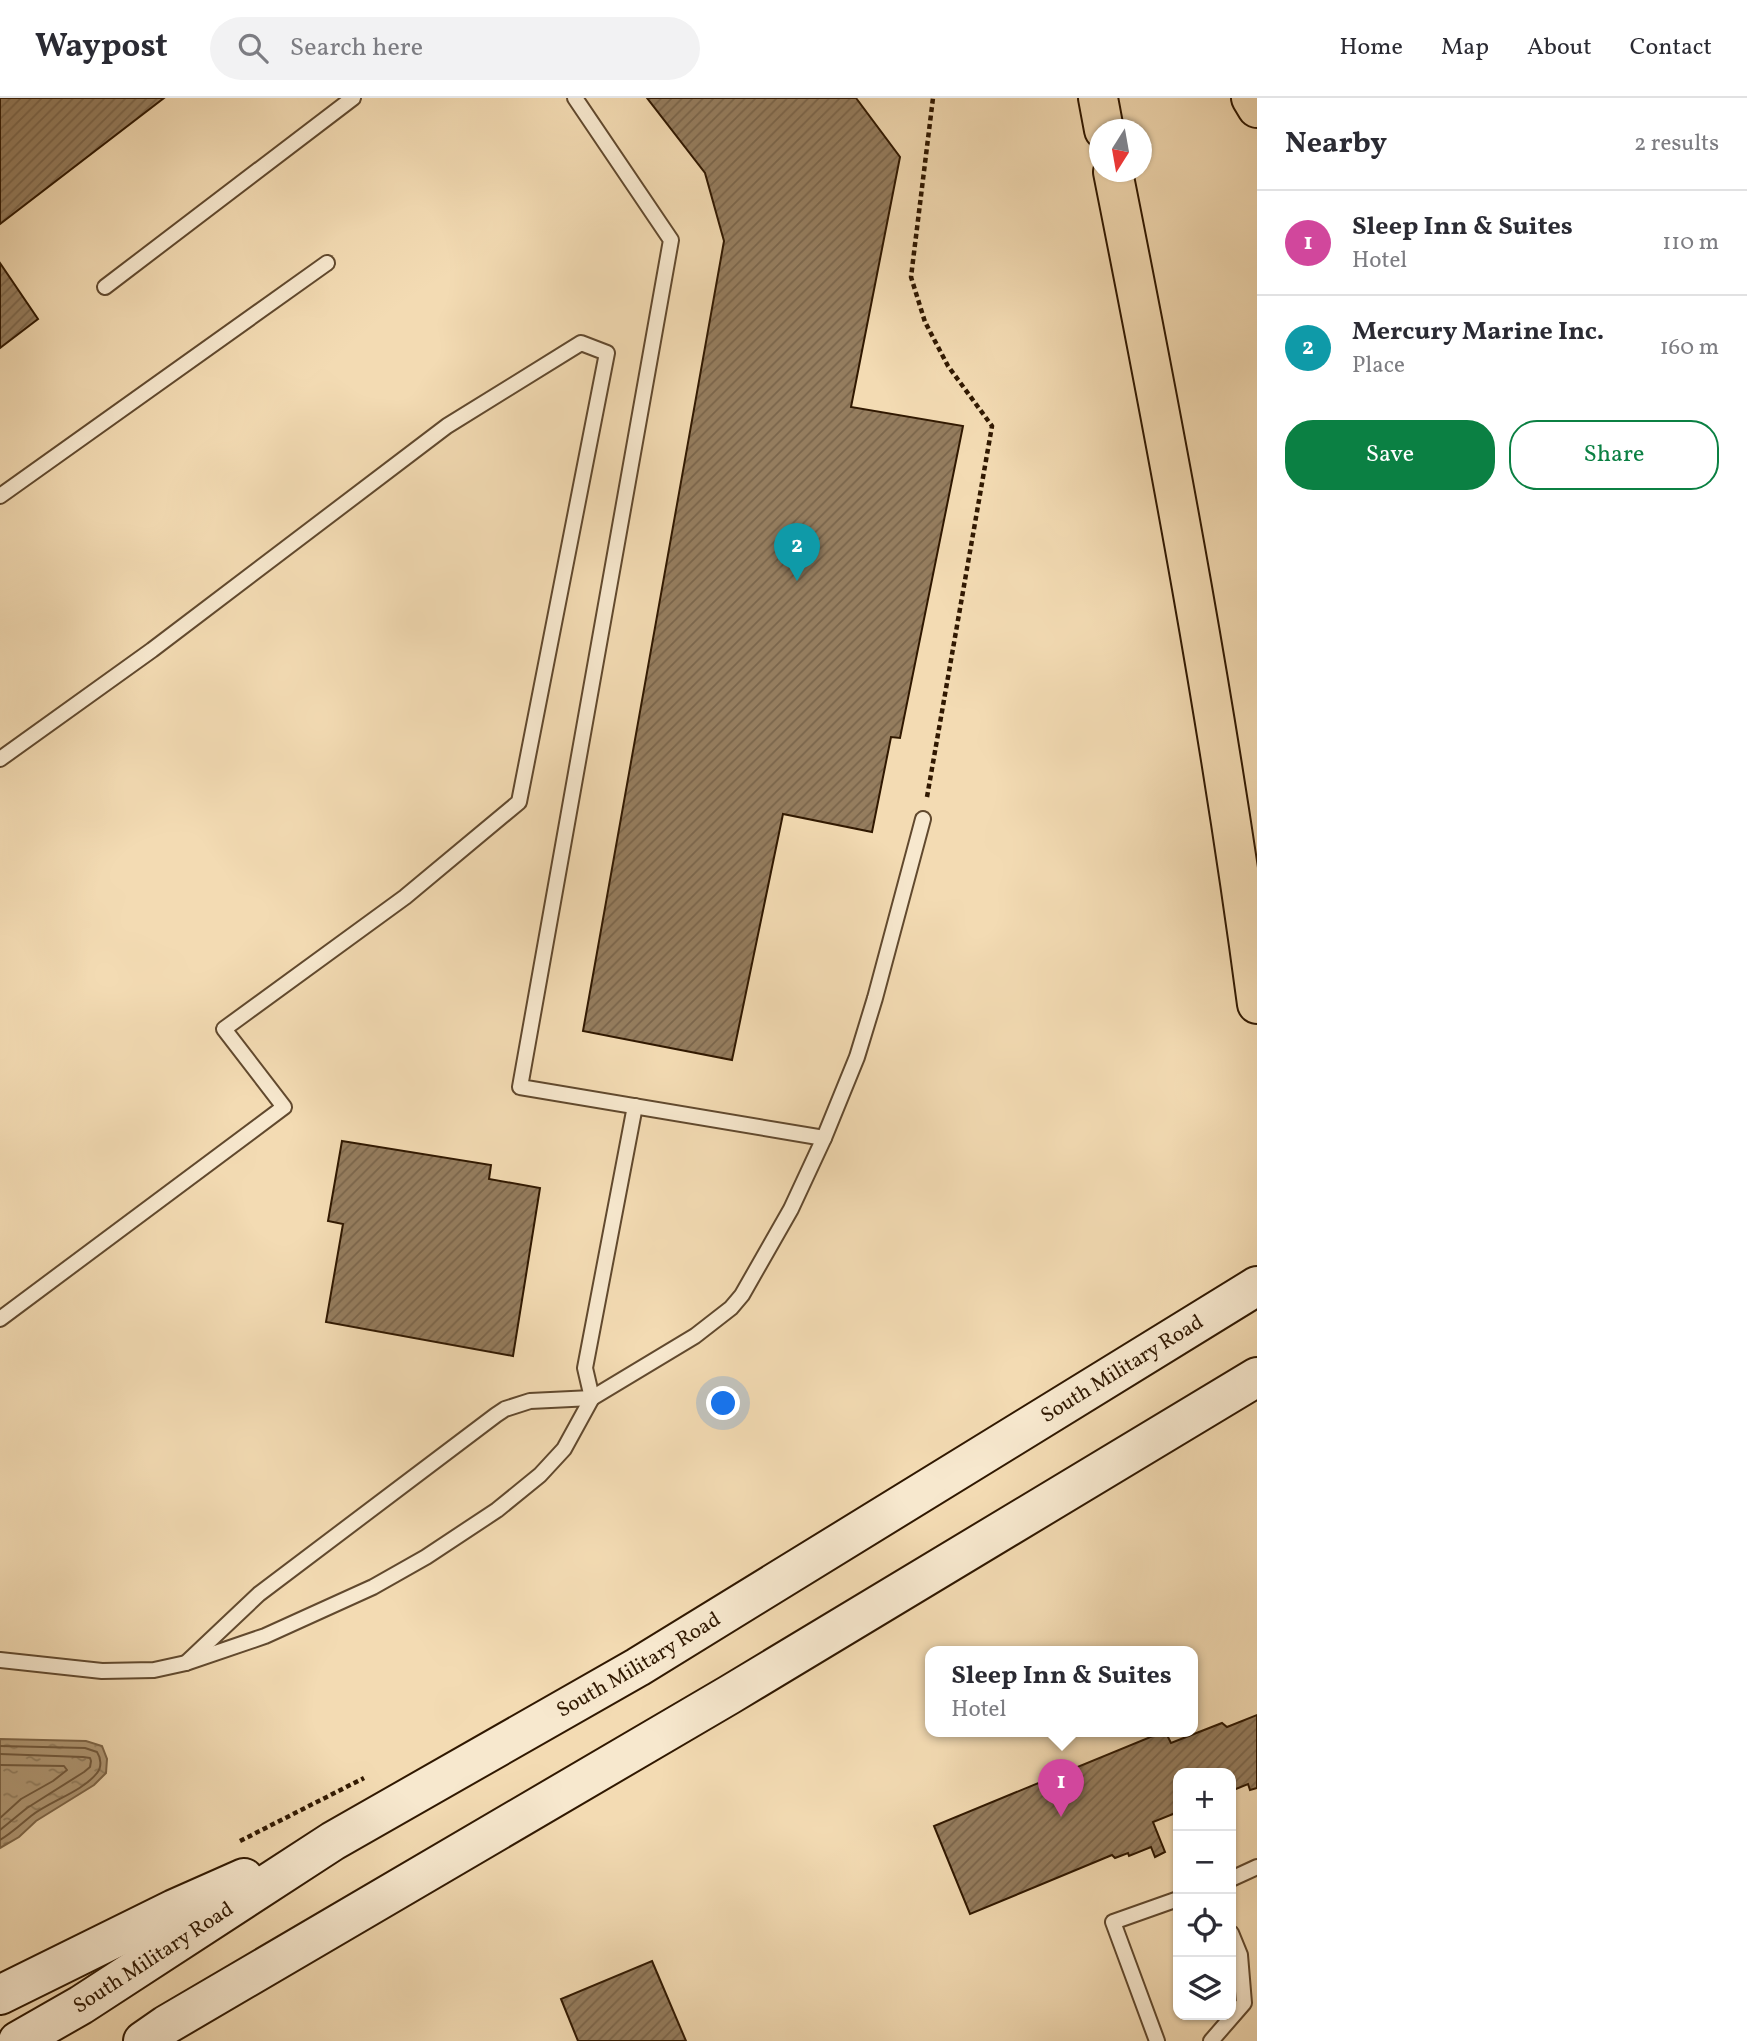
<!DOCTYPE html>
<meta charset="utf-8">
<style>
:root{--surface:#fff;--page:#f2f2f3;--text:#2b2b33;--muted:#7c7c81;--line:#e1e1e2;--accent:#0b8043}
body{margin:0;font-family:Vollkorn,serif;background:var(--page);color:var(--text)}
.controls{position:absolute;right:21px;bottom:21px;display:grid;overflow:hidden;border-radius:14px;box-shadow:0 2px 5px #0004}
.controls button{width:63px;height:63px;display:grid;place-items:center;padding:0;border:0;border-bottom:2px solid var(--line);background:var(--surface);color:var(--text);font:35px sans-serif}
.compass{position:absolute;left:1089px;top:21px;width:63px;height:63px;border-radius:50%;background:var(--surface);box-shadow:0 2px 5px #0004;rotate:191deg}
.you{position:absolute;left:724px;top:1306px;width:24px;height:24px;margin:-18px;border:5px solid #fff;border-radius:50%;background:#1a73e8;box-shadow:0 0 0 10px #1a73e833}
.badge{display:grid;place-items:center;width:46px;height:46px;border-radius:50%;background:var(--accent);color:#fff;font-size:23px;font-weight:700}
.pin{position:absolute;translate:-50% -58px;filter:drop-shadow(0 2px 4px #0008)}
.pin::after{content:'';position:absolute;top:37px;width:24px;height:21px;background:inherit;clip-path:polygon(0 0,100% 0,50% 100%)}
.popup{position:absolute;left:925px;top:1548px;width:273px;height:91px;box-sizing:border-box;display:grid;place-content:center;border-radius:14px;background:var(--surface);filter:drop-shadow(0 2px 5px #0005);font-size:23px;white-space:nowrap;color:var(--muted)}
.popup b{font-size:26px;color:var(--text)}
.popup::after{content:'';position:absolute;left:50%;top:100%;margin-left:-14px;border:14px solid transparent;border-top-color:var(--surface)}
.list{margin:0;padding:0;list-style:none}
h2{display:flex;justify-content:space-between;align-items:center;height:91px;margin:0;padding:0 28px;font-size:30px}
h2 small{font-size:23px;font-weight:400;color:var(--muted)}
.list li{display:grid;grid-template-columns:46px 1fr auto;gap:21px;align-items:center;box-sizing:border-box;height:105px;padding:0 28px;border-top:2px solid var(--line)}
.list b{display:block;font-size:26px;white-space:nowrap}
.list p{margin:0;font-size:23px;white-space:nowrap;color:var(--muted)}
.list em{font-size:23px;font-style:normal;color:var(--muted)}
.actions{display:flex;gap:14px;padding:21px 28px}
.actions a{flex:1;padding:16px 0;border:2px solid var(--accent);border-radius:28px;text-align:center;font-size:24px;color:var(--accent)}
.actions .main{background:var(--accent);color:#fff}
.icon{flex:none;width:38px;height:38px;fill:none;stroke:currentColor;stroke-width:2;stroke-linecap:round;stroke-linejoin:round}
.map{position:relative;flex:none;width:1257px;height:1943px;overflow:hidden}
header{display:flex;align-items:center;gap:42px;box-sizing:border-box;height:98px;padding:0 35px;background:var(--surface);border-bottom:2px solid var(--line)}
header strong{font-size:33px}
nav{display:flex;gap:38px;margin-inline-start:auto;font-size:24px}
.search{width:490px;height:63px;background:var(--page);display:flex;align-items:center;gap:18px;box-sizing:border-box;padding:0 24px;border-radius:38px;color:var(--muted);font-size:26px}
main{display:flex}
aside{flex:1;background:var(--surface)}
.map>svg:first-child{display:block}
</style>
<header>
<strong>Waypost</strong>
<div class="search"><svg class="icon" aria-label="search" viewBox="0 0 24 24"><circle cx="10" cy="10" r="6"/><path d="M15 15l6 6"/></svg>Search here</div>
<nav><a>Home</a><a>Map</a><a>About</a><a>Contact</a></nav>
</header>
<main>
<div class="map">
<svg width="1257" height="1943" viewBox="0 0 1257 1943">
<defs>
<pattern id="water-ripples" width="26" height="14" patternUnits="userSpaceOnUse" patternTransform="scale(1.75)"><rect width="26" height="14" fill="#b19976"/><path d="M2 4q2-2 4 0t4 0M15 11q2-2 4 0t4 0" fill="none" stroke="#907c5e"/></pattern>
<pattern id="building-hatch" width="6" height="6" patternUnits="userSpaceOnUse" patternTransform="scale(1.75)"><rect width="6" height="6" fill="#957d5e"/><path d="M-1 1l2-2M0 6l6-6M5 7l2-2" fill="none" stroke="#7a654b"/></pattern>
</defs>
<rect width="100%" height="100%" fill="#f3dbb3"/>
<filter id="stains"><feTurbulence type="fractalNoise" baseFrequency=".00286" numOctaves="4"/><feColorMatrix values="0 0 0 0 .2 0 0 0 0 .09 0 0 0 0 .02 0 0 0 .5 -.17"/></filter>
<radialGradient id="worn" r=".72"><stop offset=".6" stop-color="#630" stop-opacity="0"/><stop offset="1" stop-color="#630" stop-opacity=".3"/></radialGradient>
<polygon fill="url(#water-ripples)" stroke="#7d6547" stroke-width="2" points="0,1641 86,1643 102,1648 107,1661 106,1675 94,1687 36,1723 19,1739 0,1750"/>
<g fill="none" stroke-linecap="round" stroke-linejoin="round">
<g stroke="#70583c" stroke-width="2">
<path d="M0 1648 85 1650 97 1654C101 1660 102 1669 97 1675 82 1694 50 1703 31 1718 20 1727 12 1735 0 1742"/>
<polyline points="0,1656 83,1659 90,1660 91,1663 90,1669 84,1674 27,1710 0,1732"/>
<polyline points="0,1667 64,1668 67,1672 53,1683 21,1701 0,1720"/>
</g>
</g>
<g fill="url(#building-hatch)" stroke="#301801" stroke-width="2">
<polygon points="0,0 164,0 0,126"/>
<polygon points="647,0 856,0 900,59 851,309 963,328 900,640 891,639 872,734 783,716 732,962 583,933 724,143 705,75"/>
<polygon points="0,165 38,221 0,250"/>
<polygon points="342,1043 491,1067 489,1081 540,1090 513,1258 326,1224 343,1126 328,1123"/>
<polygon points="1257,1617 1257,1690 1250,1692 1248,1686 1231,1693 1231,1675 1178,1675 1178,1714 1153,1724 1165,1754 1155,1759 1151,1749 1129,1758 1128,1755 1115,1760 1112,1757 970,1816 934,1728 1165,1633 1171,1645 1222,1625 1227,1629"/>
<polygon points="652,1863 686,1943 578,1943 561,1901"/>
</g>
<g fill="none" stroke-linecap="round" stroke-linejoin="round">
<g stroke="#61492e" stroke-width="18">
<g id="lane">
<polyline points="575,0 671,142 520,989 824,1040"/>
<polyline points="105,189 353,0"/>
<polyline points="0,398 327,165"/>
<polyline points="0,661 152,552 447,328 581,245 607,255 519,704 405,799 224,931 284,1009 0,1221"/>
<polyline points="0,1562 102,1573 154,1572 186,1565 265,1538 373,1489 426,1459 497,1412 540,1377 564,1351 592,1300 585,1270 635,1008"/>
<polyline points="186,1565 259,1496 496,1317 505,1311 530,1303 592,1300 695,1238 731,1210 742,1197 791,1111 824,1040 857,959 875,900 923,721"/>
<polyline points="1231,1781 1257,1769"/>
<polyline points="1157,1943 1113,1824 1178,1801"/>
<polyline points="1211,1943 1244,1905 1240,1857 1231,1835"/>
</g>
</g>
<g stroke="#301801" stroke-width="42">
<g id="secondary">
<polyline points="0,1897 174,1811 244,1780"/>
<path id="s1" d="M18 1943 81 1907 333 1743 638 1569 1257 1188"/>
<polyline points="143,1943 166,1927 729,1597 1257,1279"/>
</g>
</g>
<g stroke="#301801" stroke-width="42">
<g id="highway">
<polyline points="1098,0 1104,32"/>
<polyline points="1251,0 1257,10"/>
<path d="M1113 74C1168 350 1220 626 1257 906"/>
</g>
</g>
<g stroke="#301801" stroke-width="4.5" stroke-dasharray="5 3.5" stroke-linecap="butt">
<polyline points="927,699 992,328 948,268 925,224 911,179 933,0"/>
<polyline points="240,1743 364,1680"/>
</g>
<use href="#lane" stroke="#f7e8ce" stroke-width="14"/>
<use href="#secondary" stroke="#f7e8ce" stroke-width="38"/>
<use href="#highway" stroke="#f3dbb3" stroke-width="38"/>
</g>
<g text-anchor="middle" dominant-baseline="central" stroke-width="5" stroke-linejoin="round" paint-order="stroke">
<g font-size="21" fill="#301801" stroke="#f7e8ce">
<text stroke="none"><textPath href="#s1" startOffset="1293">South Military Road</textPath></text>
<text stroke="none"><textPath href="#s1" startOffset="726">South Military Road</textPath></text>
<text stroke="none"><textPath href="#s1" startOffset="159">South Military Road</textPath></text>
</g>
</g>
<rect width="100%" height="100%" filter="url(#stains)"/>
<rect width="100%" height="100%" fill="url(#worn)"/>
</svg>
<div class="controls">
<button>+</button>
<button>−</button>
<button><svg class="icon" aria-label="locate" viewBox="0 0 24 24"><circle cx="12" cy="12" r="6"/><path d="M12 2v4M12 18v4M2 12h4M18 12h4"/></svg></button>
<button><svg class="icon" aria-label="layers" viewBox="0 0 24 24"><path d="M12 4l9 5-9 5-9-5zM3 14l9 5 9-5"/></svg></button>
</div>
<svg class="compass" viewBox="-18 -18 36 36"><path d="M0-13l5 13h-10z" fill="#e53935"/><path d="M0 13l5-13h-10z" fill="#7c7c81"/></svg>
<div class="you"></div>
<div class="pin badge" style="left:1061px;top:1719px;background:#d1479c">1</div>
<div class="popup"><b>Sleep Inn &amp; Suites</b>Hotel</div>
<div class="pin badge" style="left:797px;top:483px;background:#0f9aa8">2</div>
</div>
<aside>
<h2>Nearby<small>2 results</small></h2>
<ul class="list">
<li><span class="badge" style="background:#d1479c">1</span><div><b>Sleep Inn &amp; Suites</b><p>Hotel</p></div><em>110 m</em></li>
<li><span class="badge" style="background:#0f9aa8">2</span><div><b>Mercury Marine Inc.</b><p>Place</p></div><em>160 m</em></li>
</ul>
<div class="actions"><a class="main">Save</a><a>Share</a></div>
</aside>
</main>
